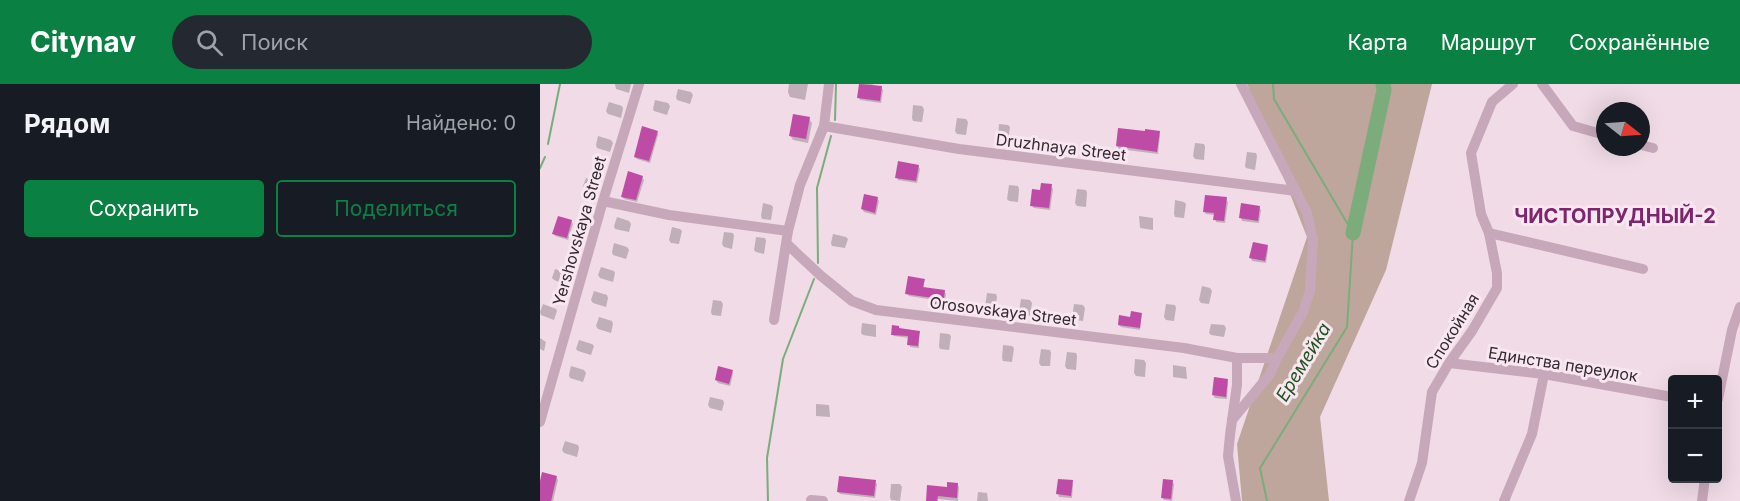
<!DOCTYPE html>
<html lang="ru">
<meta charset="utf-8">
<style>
:root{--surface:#171b24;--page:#242831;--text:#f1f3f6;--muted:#9ea1a6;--line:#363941;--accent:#0b8043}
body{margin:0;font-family:Inter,sans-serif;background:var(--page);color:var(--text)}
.controls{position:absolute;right:18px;bottom:18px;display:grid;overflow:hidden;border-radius:6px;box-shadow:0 6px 24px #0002}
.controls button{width:54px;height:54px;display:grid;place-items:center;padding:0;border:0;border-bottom:2px solid var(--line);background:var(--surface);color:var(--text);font:30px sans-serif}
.compass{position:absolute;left:1056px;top:18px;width:54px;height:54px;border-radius:50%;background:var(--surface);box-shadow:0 6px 24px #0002;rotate:107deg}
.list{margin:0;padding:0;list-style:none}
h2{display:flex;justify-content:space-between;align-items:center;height:78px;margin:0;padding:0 24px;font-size:26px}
h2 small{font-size:20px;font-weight:400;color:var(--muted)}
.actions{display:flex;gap:12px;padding:18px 24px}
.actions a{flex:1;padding:14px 0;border:2px solid var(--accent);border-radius:6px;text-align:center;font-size:21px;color:var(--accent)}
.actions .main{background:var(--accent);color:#fff}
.icon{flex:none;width:33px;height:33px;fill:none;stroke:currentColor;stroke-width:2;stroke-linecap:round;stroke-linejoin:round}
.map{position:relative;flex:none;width:1200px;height:417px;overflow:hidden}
header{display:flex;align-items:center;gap:36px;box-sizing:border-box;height:84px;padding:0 30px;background:var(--accent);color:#fff}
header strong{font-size:28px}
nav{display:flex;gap:33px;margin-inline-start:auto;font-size:21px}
.search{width:420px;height:54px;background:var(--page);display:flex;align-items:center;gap:15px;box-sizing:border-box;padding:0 21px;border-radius:33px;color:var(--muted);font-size:22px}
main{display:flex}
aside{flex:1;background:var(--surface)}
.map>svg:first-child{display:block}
</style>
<header>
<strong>Citynav</strong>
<div class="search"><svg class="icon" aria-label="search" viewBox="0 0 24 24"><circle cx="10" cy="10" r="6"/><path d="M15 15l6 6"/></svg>Поиск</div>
<nav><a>Карта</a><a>Маршрут</a><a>Сохранённые</a></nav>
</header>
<main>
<aside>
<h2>Рядом<small>Найдено: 0</small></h2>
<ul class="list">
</ul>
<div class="actions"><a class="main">Сохранить</a><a>Поделиться</a></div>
</aside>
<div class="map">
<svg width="1200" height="417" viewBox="0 0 1200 417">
<rect width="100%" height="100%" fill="#f0dbe6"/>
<polygon fill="#bea69c" points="707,0 892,0 846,186 780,333 789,417 702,417 697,360 767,153"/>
<g fill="#0003">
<polygon points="75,0 91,0 89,9 76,5"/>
<polygon points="249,0 268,0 265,16 250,13 248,8"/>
<polygon points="321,0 331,0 341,3 343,6 341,19 320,16 319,13"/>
<polygon points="138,5 151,8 153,11 150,20 137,16 136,13"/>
<polygon points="115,16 128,19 130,22 127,31 114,27 113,25"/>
<polygon points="69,18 82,22 83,25 81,34 68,30 66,27"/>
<polygon points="373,21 382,22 384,25 382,38 373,37 372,34"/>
<polygon points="417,34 426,35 428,38 426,51 417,50 415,47"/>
<polygon points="269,35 272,39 268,59 253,56 250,51"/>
<polygon points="459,40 468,41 470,43 468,57 459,56 458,53"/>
<polygon points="117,48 118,51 110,79 97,75 95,73"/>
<polygon points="619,48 620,51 618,70 579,65 577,62"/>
<polygon points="58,52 71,56 73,59 70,68 57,64 56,61"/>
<polygon points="655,59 664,60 665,63 664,76 655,75 653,72"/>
<polygon points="707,68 716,69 717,72 715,86 706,84 705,82"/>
<polygon points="378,82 380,85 377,99 358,96 357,94"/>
<polygon points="102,93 104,96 97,118 84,115 82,112"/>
<polygon points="46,94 59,98 60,100 58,109 45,105 43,102"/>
<polygon points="469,101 478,102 479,105 478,118 469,117 467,115"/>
<polygon points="511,102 513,105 510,126 494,124 492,122 502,108"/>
<polygon points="537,105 546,106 547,109 546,123 537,122 535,119"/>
<polygon points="337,114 339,117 336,131 324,128 322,125"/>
<polygon points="686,115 688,118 685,139 676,138 675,131 666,130 664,127"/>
<polygon points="635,116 644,118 646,120 644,134 635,133 634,130"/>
<polygon points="223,119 231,121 233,123 231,136 222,135 221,132"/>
<polygon points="719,123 721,126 719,139 702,137 701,134"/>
<polygon points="599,132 613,134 613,146 600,144"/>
<polygon points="77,133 89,137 91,140 89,148 75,145 74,142"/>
<polygon points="31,137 33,140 28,156 15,152 14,149"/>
<polygon points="132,143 140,145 142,147 139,160 131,159 129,156"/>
<polygon points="184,148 193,149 194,152 192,165 184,163 182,160"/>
<polygon points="293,150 306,153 308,155 305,164 292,162 291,159"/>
<polygon points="216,153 225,154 226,157 224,170 216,168 214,166"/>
<polygon points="74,159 87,163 89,166 86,175 73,171 72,168"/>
<polygon points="727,163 728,165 726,179 712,177 711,174"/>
<polygon points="61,183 74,187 75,189 73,198 60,194 58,191"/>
<polygon points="15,185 28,190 30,192 27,201 14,196 12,194"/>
<polygon points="384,196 384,204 404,207 406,210 404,223 395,222 394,216 369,212 367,209"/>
<polygon points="662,202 670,204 672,207 669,220 661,219 659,216"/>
<polygon points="54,207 67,211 68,214 66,223 53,219 51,216"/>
<polygon points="447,209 456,210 457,213 455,226 446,225 445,223"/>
<polygon points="481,215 490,216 492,219 490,232 481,231 479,228"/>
<polygon points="173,216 181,217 183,220 181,232 172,231 171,228"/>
<polygon points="3,220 16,225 17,227 14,236 1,231 0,228"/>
<polygon points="534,220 543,221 545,224 543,237 534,236 532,233"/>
<polygon points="626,220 635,221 636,224 634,237 626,236 624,233"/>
<polygon points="601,230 600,246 581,243 579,241"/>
<polygon points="59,233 72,237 73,240 71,249 58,245 56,242"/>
<polygon points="322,239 336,241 336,253 323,251 321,249"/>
<polygon points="671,240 684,241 686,244 684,253 671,251 669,249"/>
<polygon points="360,246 379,248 379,264 370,263 369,254 354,252 353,250"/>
<polygon points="400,249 409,250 411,252 409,266 400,265 399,262"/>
<polygon points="0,254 6,258 4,267 0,265"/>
<polygon points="39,256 52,260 54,262 51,271 38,267 36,265"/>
<polygon points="463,261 472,262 474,264 472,278 463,277 462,274"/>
<polygon points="501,265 510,266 511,269 510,282 501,282 499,279"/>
<polygon points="527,268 536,269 537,272 536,286 527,285 525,282"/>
<polygon points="595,275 604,276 606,279 605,293 596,292 594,289"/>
<polygon points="633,281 646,283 647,295 633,293"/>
<polygon points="31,282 44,286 46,289 43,298 30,294 29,291"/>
<polygon points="192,287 193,290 190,302 178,299 176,296"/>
<polygon points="687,296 688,299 687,315 675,314 673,311"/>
<polygon points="170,313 183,316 184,319 182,327 170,324 168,321"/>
<polygon points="276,320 289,321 290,333 276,332"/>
<polygon points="25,357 38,361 39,364 37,373 24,369 22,366"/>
<polygon points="16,393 18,396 13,417 0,417 0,403"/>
<polygon points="335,398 337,400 335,414 300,410 298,408"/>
<polygon points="532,398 533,400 532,414 519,413 518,410"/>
<polygon points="632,398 634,400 632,417 624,416 623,414"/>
<polygon points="351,400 360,400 362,403 360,417 351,416 350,413"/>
<polygon points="417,400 419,403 418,417 398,415 398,417 388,417"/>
<polygon points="438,408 447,409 448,417 437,417"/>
</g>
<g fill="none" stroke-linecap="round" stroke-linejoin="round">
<g stroke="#7cab7c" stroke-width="2">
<polyline points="295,36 296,0"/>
<polyline points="8,60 20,0"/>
<polyline points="0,84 5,73"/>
<polyline points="278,179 277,104 291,52"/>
<polyline points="228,417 227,374 243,275 274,195"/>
<polyline points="727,417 720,384 807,243 813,149 734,15 733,0"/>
</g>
<polyline stroke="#7cab7c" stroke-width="15" points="813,149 844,6 843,0"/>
</g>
<g fill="#be4ca7">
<polygon points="319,0 342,2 340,17 317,14"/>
<polygon points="253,30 270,33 266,55 249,52"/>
<polygon points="102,42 118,47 109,77 94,73"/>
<polygon points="578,44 605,47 605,45 620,47 617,68 576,62"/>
<polygon points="358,77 379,81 376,97 355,94"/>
<polygon points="88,87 103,92 96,116 81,113"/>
<polygon points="501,99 512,100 509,124 490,122 492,105 500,106"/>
<polygon points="324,110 338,113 335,129 321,125"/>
<polygon points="665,111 687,113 684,137 673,136 674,129 663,128"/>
<polygon points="701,119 720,122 718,137 699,134"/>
<polygon points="18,132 32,136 27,154 12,150"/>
<polygon points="713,158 728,161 725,177 709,174"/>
<polygon points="368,192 385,195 383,203 405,206 403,221 392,220 393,214 365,210"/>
<polygon points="591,227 602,229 600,244 578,241 579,231 590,233"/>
<polygon points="352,241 359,242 359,244 380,247 378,262 367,261 368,252 351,251"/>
<polygon points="178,282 193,286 189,300 175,296"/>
<polygon points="674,293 688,295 686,313 672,311"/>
<polygon points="2,388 17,392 11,417 0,417 0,397"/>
<polygon points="299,392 336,396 334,412 297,408"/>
<polygon points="518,395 533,396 531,412 516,410"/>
<polygon points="623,395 633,396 631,415 621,414"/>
<polygon points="407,398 418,399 417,414 398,412 397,417 386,417 387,401 407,403"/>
</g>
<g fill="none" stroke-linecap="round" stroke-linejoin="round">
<g stroke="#c7a8ba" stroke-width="10">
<polyline points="1002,0 1033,42 1065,51"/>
<polyline points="284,42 419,65 756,107"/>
<polyline points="1101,61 1113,64"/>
<polyline points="63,117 129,131 248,147 234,236"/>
<polyline points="248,147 260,101 284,42 289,0"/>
<polyline points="949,149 1103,185"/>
<polyline points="247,160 280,191 312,217 336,226 644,264 697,274 737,274 763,228 770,207 773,156 767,129 701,0"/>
<polyline points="909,279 1004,290 1132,313"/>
<polyline points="1178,315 1192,246 1200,223"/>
<polyline points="692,336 730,290 737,274"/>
<polyline points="0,338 63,117 99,0"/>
<polyline points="271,416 283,417"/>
<polyline points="696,417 688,372 690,351 697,301 697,274"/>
<polyline points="869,417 882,379 892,308 909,279 932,247 957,204 957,189 949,149 941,130 931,69 952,18 973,0"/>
<polyline points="964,417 992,350 1004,290"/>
<polyline points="1162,417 1165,394"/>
</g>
</g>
<g text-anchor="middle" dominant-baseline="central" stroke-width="6" stroke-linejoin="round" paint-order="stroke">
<g font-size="16" fill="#342831" stroke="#f8e7f0">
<text transform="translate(521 63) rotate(7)">Druzhnaya Street</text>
<text transform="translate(39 147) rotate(-74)">Yershovskaya Street</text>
<text transform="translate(463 227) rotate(7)">Orosovskaya Street</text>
<text transform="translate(912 247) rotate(-58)">Спокойная</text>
<text transform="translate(1023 280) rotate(9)">Единства переулок</text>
</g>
<g font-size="18" font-style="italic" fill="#205321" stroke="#f8e7f0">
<text transform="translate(763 278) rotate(-59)">Еремейка</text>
</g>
<g font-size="20" font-weight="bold" fill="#7e266d" stroke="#f8e7f0">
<text x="1075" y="132">ЧИСТОПРУДНЫЙ-2</text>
</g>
</g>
</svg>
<div class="controls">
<button>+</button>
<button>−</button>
</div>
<svg class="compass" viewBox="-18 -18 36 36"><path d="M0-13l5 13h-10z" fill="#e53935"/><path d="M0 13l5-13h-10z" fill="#9ea1a6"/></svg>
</div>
</main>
